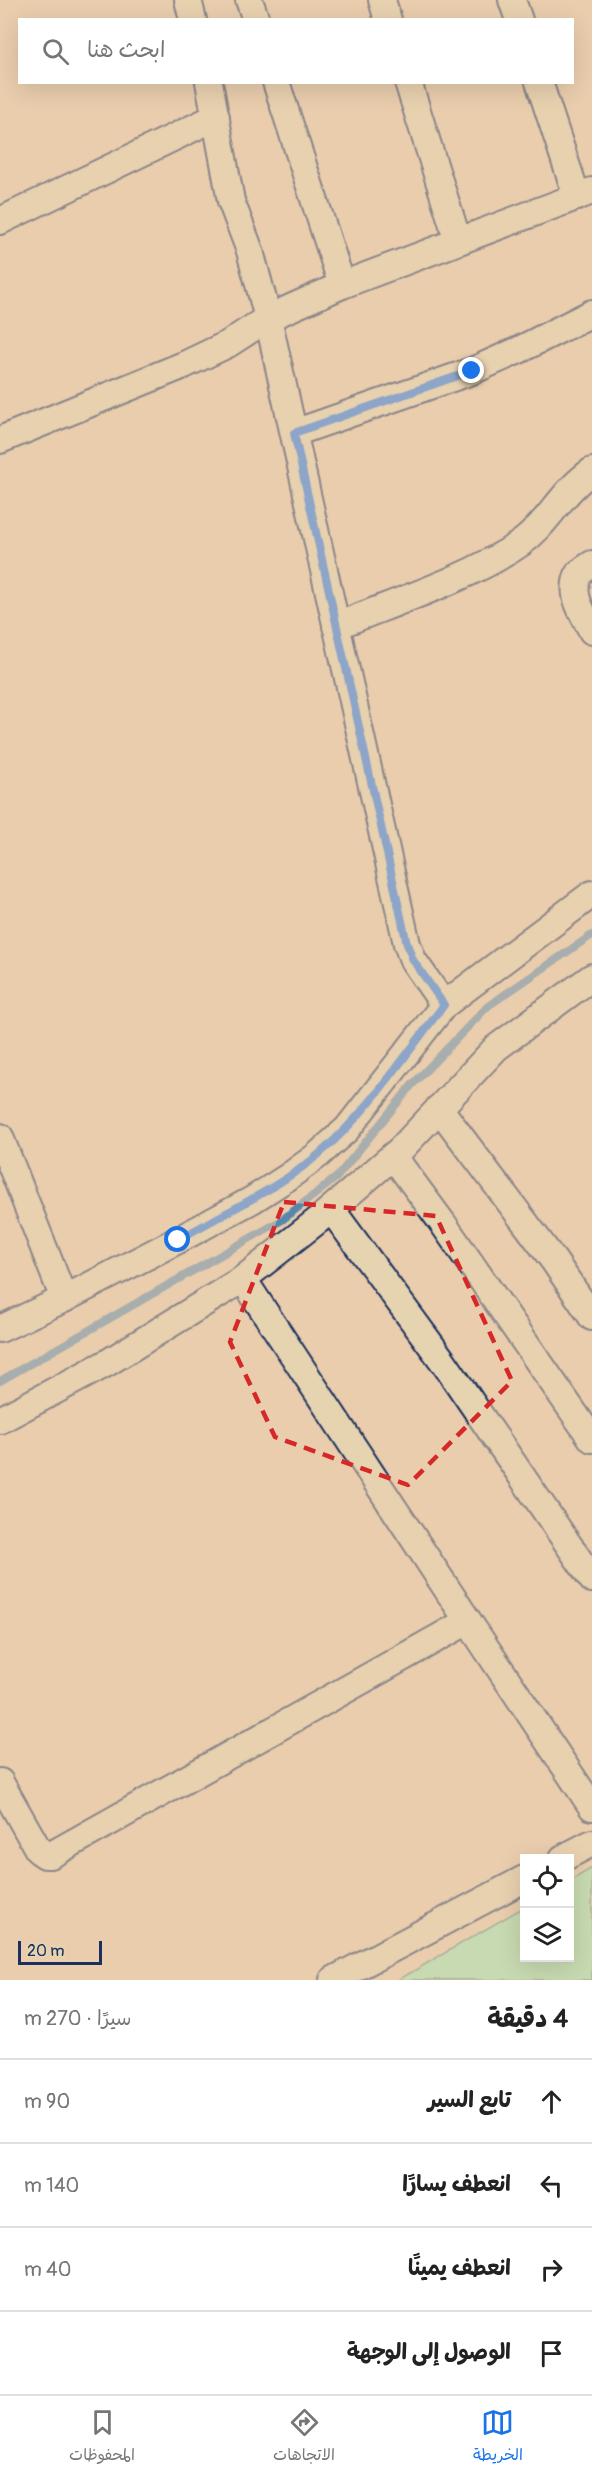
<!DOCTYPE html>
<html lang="ar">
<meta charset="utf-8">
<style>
:root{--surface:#fff;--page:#f2f2f2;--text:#222;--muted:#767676;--line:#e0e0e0;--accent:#1a73e8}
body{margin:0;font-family:Pangolin,"Playpen Sans Arabic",sans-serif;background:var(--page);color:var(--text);direction:rtl}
.controls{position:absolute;right:18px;bottom:18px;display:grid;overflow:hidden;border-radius:0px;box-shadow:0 6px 24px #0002}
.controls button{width:54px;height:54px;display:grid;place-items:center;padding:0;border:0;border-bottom:2px solid var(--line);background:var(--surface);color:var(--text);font:30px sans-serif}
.scale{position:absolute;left:18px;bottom:15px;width:84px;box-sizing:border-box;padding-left:6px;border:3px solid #1b2f5e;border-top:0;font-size:16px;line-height:21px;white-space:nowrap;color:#1b2f5e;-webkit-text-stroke:4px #e6d4b1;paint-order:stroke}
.stop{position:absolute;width:18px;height:18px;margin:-14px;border:4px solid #1a73e8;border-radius:50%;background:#fff}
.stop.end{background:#1a73e8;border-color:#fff;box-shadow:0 2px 6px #0008}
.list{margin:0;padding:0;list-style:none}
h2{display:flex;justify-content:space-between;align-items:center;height:78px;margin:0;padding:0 24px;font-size:26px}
h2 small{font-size:20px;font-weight:400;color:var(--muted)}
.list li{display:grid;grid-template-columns:39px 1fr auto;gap:18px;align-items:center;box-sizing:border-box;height:84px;padding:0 24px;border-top:2px solid var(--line)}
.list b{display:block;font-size:22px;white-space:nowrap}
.list em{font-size:20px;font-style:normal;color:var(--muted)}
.icon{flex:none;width:33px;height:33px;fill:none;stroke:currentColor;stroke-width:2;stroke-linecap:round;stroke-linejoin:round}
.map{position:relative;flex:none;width:592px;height:1980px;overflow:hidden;direction:ltr}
.search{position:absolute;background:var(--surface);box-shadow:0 6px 24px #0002;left:18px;right:18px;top:18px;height:66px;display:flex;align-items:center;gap:15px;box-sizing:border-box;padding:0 21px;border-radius:0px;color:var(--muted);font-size:22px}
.sheet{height:414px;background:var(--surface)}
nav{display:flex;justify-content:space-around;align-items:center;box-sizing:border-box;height:84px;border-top:2px solid var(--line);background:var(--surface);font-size:16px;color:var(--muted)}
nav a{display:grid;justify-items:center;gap:3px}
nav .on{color:var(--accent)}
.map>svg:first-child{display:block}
</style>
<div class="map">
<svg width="592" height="1980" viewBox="0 0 592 1980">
<rect width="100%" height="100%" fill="#e9cdad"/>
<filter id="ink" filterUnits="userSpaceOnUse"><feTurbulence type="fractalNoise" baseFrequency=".0167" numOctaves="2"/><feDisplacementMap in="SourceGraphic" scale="12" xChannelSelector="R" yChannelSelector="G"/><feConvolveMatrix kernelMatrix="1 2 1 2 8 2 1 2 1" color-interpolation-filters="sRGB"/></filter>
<g filter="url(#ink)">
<polygon fill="#9fe8b6" stroke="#5d8c8a" stroke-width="1.5" points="592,1868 592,1980 398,1980 524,1907 524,1958 570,1958 570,1881"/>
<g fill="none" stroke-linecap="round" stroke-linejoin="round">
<polyline stroke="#5887ad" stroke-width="8" points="0,1381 282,1220 337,1177 412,1085 488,1006 592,935"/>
<g stroke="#1b2f5e" stroke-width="30">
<g id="street">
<polyline points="188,0 193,20"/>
<polyline points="249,0 256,20"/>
<polyline points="382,0 388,20"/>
<polyline points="512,0 519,20"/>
<polyline points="209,82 231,201 250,251 268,318 407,944 413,960 444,1005"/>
<polyline points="276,82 342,285"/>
<polyline points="408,82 458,241"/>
<polyline points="539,82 577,197"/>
<polyline points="0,221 216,117"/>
<polyline points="294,433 472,371 519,350 592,313"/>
<polyline points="0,440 184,365 228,344 268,318 342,285 592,191"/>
<path d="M592 564 579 573C569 595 582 611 592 631"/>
<path d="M336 626C395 602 469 579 521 543 548 524 562 491 592 471"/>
<polyline points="439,1108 554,1261 592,1317"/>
<polyline points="0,1137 64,1299"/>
<polyline points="393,1156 444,1225 592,1439"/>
<polyline points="331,1209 445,1364 592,1579"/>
<polyline points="243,1279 468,1621"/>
<polyline points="0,1329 64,1299 178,1240 252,1200 288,1177 318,1155 347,1129 444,1005 592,894"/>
<polyline points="0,1420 107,1363 243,1279 317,1221 400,1150 496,1048 592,977"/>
<polyline points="0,1782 39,1851 45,1855 51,1855 468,1621 592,1807"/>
<polyline points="563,1858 592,1843"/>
<polyline points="333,1980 524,1879"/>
</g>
</g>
<use href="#street" stroke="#e6d4b1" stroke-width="26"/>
</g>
</g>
<g fill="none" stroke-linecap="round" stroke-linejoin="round" filter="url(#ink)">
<path stroke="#1a73e8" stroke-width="8" d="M178 1240C225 1212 276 1190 318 1155 367 1114 405 1055 444 1005L413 960 407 944 294 433 472 371"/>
</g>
<path d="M0 0H592V1980H0ZM284 1202 436 1216 512 1381 408 1485 275 1437 230 1342Z" fill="#e9cdad" fill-opacity=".55" fill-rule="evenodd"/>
<path fill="none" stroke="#d62828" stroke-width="4.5" stroke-dasharray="12 8" stroke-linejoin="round" d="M284 1202 436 1216 512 1381 408 1485 275 1437 230 1342Z"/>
</svg>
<div class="controls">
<button><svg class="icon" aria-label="locate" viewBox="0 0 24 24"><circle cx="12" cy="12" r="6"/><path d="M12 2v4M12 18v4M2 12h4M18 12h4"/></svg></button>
<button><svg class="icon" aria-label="layers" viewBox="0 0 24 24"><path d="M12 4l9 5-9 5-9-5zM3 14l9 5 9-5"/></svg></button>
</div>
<div class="scale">20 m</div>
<div class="stop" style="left:178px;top:1240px"></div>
<div class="stop end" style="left:472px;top:371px"></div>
<div class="search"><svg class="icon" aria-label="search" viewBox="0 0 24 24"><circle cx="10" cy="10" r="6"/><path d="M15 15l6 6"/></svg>ابحث هنا</div>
</div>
<section class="sheet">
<h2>4 دقيقة<small>سيرًا · 270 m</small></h2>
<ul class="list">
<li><svg class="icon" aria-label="ahead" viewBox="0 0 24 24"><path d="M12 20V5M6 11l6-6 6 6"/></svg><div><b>تابع السير</b></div><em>90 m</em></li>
<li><svg class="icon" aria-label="left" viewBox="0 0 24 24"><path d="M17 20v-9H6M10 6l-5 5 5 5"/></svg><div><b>انعطف يسارًا</b></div><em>140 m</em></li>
<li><svg class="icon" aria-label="right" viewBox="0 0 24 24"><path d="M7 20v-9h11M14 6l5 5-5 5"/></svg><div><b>انعطف يمينًا</b></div><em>40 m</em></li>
<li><svg class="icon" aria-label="arrive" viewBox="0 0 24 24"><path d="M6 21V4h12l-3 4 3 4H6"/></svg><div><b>الوصول إلى الوجهة</b></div></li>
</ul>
</section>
<nav>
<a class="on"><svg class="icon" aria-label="map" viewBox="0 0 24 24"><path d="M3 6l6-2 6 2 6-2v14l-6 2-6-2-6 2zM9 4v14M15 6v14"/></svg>الخريطة</a>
<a><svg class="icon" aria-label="directions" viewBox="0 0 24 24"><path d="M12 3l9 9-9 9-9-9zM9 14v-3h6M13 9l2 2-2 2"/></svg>الاتجاهات</a>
<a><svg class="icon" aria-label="saved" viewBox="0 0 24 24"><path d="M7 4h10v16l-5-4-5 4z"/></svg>المحفوظات</a>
</nav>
